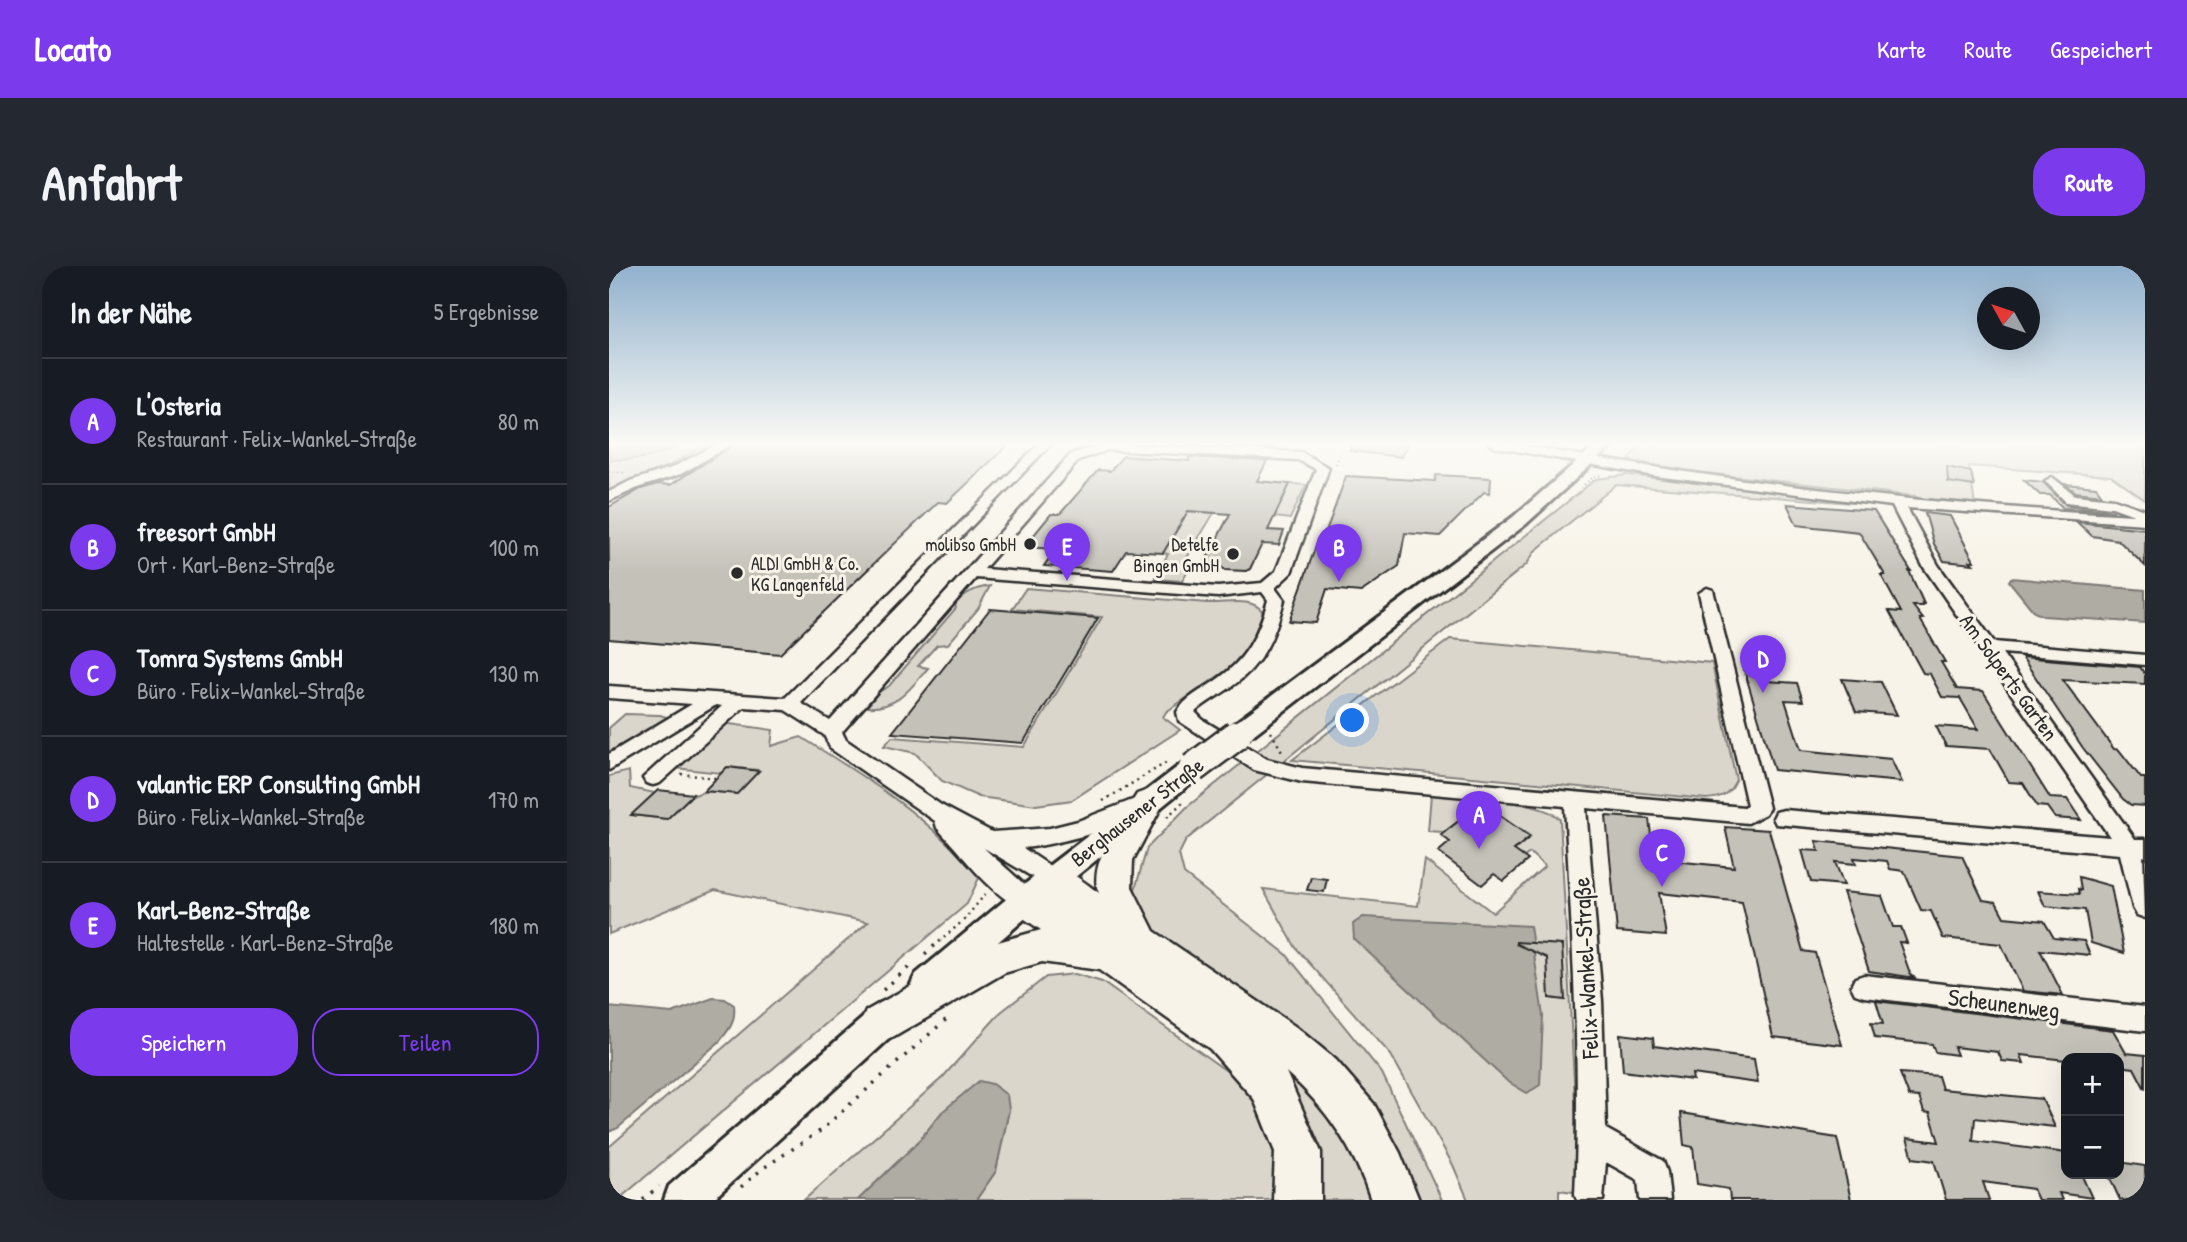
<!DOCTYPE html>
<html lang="de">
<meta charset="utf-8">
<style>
:root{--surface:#171b24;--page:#242831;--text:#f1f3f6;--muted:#9ea1a6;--line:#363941;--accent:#7c3aed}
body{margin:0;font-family:"Patrick Hand",sans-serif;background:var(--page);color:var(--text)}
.controls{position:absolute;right:21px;bottom:21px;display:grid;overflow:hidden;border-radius:14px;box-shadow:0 7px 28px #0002}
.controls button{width:63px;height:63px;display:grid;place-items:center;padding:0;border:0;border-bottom:2px solid var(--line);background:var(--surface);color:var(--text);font:35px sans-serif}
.compass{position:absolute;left:1368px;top:21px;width:63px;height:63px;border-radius:50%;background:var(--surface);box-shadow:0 7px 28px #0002;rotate:310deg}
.you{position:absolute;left:744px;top:455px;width:24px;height:24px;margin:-18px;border:5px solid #fff;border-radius:50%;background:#1a73e8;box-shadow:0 0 0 10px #1a73e833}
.badge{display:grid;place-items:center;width:46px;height:46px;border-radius:50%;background:var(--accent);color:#fff;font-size:23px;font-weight:700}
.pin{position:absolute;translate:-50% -58px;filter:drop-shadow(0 2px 4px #0008)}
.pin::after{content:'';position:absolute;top:37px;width:24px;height:21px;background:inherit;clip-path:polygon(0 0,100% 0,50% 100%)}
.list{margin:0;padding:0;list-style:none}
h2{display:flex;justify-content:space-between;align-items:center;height:91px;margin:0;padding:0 28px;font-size:30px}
h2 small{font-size:23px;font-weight:400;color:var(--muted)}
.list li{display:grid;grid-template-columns:46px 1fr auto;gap:21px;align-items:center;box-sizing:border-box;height:126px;padding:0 28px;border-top:2px solid var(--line)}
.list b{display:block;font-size:26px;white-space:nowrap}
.list p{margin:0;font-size:23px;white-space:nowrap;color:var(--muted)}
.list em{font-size:23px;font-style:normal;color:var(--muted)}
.actions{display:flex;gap:14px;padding:21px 28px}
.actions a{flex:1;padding:16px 0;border:2px solid var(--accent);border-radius:28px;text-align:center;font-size:24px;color:var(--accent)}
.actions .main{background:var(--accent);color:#fff}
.map{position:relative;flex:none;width:1536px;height:934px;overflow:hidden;border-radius:28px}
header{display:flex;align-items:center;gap:42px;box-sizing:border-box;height:98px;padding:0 35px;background:var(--accent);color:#fff}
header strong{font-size:33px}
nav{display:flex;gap:38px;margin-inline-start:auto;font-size:24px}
.intro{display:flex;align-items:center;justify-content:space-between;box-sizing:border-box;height:168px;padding:0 42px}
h1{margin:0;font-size:49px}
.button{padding:18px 32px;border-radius:28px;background:var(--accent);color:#fff;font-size:24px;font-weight:700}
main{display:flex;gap:42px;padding:0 42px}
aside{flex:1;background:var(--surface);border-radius:28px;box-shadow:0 7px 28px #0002}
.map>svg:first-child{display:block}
</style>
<header>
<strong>Locato</strong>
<nav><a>Karte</a><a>Route</a><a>Gespeichert</a></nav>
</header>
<div class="intro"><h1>Anfahrt</h1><a class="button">Route</a></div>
<main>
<aside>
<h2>In der Nähe<small>5 Ergebnisse</small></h2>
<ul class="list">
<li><span class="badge">A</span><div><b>L'Osteria</b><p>Restaurant · Felix-Wankel-Straße</p></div><em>80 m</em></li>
<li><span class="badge">B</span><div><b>freesort GmbH</b><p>Ort · Karl-Benz-Straße</p></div><em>100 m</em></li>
<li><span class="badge">C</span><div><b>Tomra Systems GmbH</b><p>Büro · Felix-Wankel-Straße</p></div><em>130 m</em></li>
<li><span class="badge">D</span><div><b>valantic ERP Consulting GmbH</b><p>Büro · Felix-Wankel-Straße</p></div><em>170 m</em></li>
<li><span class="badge">E</span><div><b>Karl-Benz-Straße</b><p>Haltestelle · Karl-Benz-Straße</p></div><em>180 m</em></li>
</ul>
<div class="actions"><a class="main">Speichern</a><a>Teilen</a></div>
</aside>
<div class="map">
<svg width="1536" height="934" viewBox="0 0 1536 934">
<rect width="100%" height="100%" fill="#f7f3e8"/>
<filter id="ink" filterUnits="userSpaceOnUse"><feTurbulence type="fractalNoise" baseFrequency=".0143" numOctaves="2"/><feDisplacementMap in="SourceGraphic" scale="14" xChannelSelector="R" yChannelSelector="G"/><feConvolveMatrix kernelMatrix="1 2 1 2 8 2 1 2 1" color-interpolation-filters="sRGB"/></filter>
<g filter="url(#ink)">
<g fill="#dad6cc" stroke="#82807c" stroke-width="2">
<path d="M75 177H100L59 200 22 214 0 227V194C31 194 47 191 75 177Z"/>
<polygon points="1031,177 1530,177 1536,181 1536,234 1502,210 1360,200 1366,239 1310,234 1306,230 1080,205 1020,194"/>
<polygon points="1018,209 1284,240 1007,219 926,285 918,298 577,574 570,588 575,608 677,688 773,807 833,934 798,934 787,903 553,678 523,634 538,582 578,541 987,213"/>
<polygon points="681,218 699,219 695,223 681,253 665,251"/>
<polygon points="574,245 605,247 576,295 584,296 573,315 545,313 559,288 554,287 575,252"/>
<path d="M381 320 369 343 339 378 328 379 309 400 319 402C301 423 288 443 258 441L270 426 280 420 347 342 346 338C356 327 366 322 381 320Z"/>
<path d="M417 322 598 337C617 338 643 330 654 346L640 383 631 395 557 446 554 451 571 464 463 534 427 539 370 531 333 515 306 487 275 480 283 471 415 481 493 351 403 343Z"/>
<path d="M841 373 1103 397 1127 514C1120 529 1112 532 1097 533L683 494Z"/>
<polygon points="16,448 51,449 61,452 0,491 0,462"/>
<path d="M113 457 164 464 162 480 192 471C256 511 323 552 370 612L358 638 9 934H0V881L259 656 106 624 0 668V510L20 505 21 522 46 527 23 549 58 553C88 524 86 523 127 528L149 504 119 501 112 507 66 502Z"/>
<path d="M822 528C853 532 931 533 951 553L971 927 950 924V934H859L844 899 782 789 687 682 654 623 809 640 816 594 884 647 936 600 921 587 915 591 905 585 921 570 887 548 871 560 856 550 835 566 819 565Z"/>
<polygon points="469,648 707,822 773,934 700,934 687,846"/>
<polygon points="466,708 493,716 623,809 654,846 667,889 666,934 367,934 387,905 400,844 333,846 309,876 249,934 195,934 333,812 392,746 437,711"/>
</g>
<g fill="#afaca4" stroke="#7a7874" stroke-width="2">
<path d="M0 177H75C50 191 29 194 0 194Z"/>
<polygon points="1402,312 1536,324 1536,357 1434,350 1425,346 1400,315"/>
<polygon points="754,651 921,660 934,750 931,819 918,827 898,815 745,673 744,658"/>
<path d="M104 732 116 733 125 739C127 756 120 764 110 776L9 862 0 866V741L63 747Z"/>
<polygon points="370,815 383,818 398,829 400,844 387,905 367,934 249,934 309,876 333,846"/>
</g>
<g fill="#c4c1b9" stroke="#2b2b2b" stroke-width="2">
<polygon points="128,177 401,177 338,237 329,236 171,388 0,373 0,241 32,223 49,218 61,219"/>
<polygon points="581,177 667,177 664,182"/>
<polygon points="741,177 800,177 792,191 741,185"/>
<polygon points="514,190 580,195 580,191 658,195 648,215 681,218 659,264 675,265 670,279 653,278 641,303 637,305 616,304 608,297 596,296 621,248 579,245 554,287 517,285 504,305 435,300 447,283 415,281 442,248 451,248 489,204 501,205"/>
<polygon points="1338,201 1362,206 1365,220 1339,216"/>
<polygon points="827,209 882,212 881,227 875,226 831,270 796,267 790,300 752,326 718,323 707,357 680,355 709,274 714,274 737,210 826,215"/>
<polygon points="1415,214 1434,216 1457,239 1505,245 1454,242 1441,229 1431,229"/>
<polygon points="1456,218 1487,221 1493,229 1467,226"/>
<polygon points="1178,238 1265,245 1302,305 1300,305 1315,338 1313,338 1314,340 1304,340 1314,353 1311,353 1336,396 1332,396 1348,423 1374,425 1441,532 1458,533 1472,554 1446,552 1438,541 1428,540 1414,517 1400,516 1381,483 1337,480 1327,460 1369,463 1351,432 1333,431 1321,408 1314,407 1280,345 1292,346 1272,309 1276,309 1250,266 1188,259"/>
<polygon points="1316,247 1341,250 1365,295 1361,295 1364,298 1335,295 1325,278"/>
<polygon points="1468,256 1536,263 1536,300 1509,274 1483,270"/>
<polygon points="381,343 489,352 414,477 283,467"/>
<polygon points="1413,391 1531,401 1536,408 1536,418 1454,414 1505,483 1510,484 1532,512 1536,512 1536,540 1522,539 1514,533 1474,482"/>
<polygon points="1134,400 1155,402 1159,415 1188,417 1194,435 1176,434 1192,484 1282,493 1293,516 1165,504"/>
<polygon points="1233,413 1272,416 1288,449 1247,446"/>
<polygon points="118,501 150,505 128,528 95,525"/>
<polygon points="49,524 84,528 58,553 22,549"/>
<polygon points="887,547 921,571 905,584 919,594 895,615 885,608 873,619 829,586 841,576 832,569 856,550 871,560"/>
<polygon points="997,550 1040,553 1045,593 1125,601 1116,561 1160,564 1194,685 1206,687 1233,779 1164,771 1133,636 1050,627 1057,670 1008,666"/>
<polygon points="1207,575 1353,590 1374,634 1387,636 1395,651 1435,655 1445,672 1475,675 1481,689 1431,684 1454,729 1414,725 1392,678 1334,672 1322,645 1312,644 1295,605 1281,603 1278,595 1245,592 1247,598 1226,596 1235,619 1202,616 1193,584 1210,585"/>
<polygon points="702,611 718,613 715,626 698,624"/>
<polygon points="1470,611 1502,620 1515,687 1482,677 1476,644 1436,640 1429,625 1470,628 1469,623 1472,624"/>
<polygon points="1234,626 1273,630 1284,661 1292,661 1298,677 1290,676 1302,710 1307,712 1260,705"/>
<polygon points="907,676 953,679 956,734 940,732 938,692 907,678"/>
<polygon points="1267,735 1504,764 1517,787 1536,789 1536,823 1525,802 1510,800 1510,792 1457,794 1412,789 1415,797 1393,795 1389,786 1345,781 1348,789 1326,786 1323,778 1266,772 1262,757 1274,758"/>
<polygon points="1011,768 1044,772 1045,780 1145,793 1149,817 1083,808 1084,814 1014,805"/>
<polygon points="1291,807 1329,810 1333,823 1433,833 1446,861 1366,852 1364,875 1457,887 1457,908 1472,908 1483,932 1450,927 1453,934 1429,934 1424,923 1374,916 1380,934 1337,934 1325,895 1304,892 1298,872 1330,876 1321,847 1315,846 1310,831 1300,830"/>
<polygon points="1072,847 1228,872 1242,934 1121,934 1120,923 1088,918 1084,881 1075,879"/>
<polygon points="1510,896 1536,900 1536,934 1511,934 1499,908 1510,908"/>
</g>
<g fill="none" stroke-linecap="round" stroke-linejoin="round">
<g stroke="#2b2b2b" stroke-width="5">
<g id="minor">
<polygon points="111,177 125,177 72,208 31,221 0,235 0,226 21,215 62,202"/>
<path d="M431 177H443L192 437 221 455 462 188 496 177 692 186 720 202 682 307 666 322 675 334C666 370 654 399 622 421 611 429 597 436 586 446L594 454 658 493 693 502 1135 541 1138 539 1090 327 1098 322 1104 324 1160 542 1156 548 1139 557 977 542 993 735 997 863 1054 895 1058 906 1061 934H1031L1029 914 997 896 994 934H968L966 929C972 799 963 670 956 540L693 516 645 504 570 455 568 446C577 431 592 425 606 415 637 394 649 370 659 334L653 326 609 331 367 312 233 466 237 474 332 539 383 566 441 562 469 555 526 533 533 535 537 541C526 560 436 581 414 582L450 606 453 613 450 620 442 622 375 582C387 594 423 623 429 634L425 641C419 643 415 644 409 641 380 626 351 586 328 562L326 555 222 483 215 469 176 444 135 441 51 517 44 519 37 517 34 512 113 440 107 439 0 504V488L83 438 0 432V420L176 432ZM498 184 689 194 707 203 667 305 653 317 609 321 375 303 470 194Z"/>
<path d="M879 177H902C1108 215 1316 239 1525 249L1503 241 1457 236 1436 215 1443 211 1466 229 1505 233 1536 244V258L1298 242 1329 299 1385 376 1536 389V399L1393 387 1526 573H1536V591L1534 590 1536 652 1528 649 1524 642 1511 588 1167 558 1164 552 1167 546 1175 544 1501 571 1314 300 1283 240 1046 210 885 181Z"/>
<polygon points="1255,709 1536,741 1536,765 1255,731 1246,728 1242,720 1246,712"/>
</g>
</g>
<g stroke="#2b2b2b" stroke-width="6">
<g id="major">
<polygon points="989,177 1006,177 916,259 644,469 635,471 626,469 623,463 626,457 904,251"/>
<polygon points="584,493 593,496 597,502 593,508 427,643 329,728 318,733 307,728 302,718 307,708 407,625 575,496"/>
<polygon points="283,733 295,737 300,748 295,759 103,934 55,934 60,920 271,737"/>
</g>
</g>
<g stroke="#2b2b2b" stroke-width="5">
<path id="highway" d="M539 524 550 528 555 536 524 594 523 621 545 665 687 761 727 794 765 838 791 887 810 934H762C746 884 717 841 677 806L712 886V934H664L666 886 645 833 601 783 490 704 433 696 395 707 285 771 271 777 257 771 251 758 257 745 371 681 432 664 404 645 399 634 404 623 417 619 433 626 424 613 430 603C453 595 471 614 490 627 477 599 514 552 528 528Z"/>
</g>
<g stroke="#2b2b2b" stroke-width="2" stroke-dasharray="1 3.5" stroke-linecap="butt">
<polyline points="727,198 733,181"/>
<polyline points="0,206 18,207"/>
<polyline points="972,222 983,212 993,209"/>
</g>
<g stroke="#2b2b2b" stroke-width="2.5" stroke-dasharray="2 4.5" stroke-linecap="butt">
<polyline points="662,466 674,487"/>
<polyline points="72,508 107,512"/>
<polyline points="494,535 560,495"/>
<polyline points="558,551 574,536"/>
<polyline points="330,676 355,654 378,626"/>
</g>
<g stroke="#2b2b2b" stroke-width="3.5" stroke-dasharray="2.5 8" stroke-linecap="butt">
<polyline points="316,688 332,674"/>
<polyline points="274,724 300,701"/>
<polyline points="132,921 153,903 211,865 341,750"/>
<polyline points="34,934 50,920"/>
</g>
<use href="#minor" fill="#f7f3e8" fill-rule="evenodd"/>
<use href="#major" fill="#f7f3e8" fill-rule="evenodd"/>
<use href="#highway" fill="#f7f3e8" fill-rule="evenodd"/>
<g stroke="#2b2b2b" stroke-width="26" stroke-linecap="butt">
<polyline id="major-bridge-far1" points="625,470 635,463"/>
</g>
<g stroke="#2b2b2b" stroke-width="33" stroke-linecap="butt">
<polyline id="major-bridge" points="584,502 628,469"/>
</g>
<use href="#major-bridge-far1" stroke="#f7f3e8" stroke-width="22"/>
<use href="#major-bridge" stroke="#f7f3e8" stroke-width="28"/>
</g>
</g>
<linearGradient id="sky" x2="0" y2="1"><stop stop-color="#91b1cd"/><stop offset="0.58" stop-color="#fbfaf5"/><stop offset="1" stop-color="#fbfaf5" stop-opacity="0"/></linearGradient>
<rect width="1536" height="307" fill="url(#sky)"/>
<g fill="#2b2b2b" stroke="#f7f3e8" stroke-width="2.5">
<circle cx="421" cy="278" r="7"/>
<circle cx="624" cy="288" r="7"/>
<circle cx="128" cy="307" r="7"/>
</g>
<g text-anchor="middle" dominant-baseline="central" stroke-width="6" stroke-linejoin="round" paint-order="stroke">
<g font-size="18" fill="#2b2b2b" stroke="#f7f3e8" text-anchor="end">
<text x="407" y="278">molibso GmbH</text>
<text x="610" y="278">Detelfe<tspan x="610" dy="21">Bingen GmbH</tspan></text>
<text x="142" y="297" text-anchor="start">ALDI GmbH &amp; Co.<tspan x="142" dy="21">KG Langenfeld</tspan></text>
</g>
<g font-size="21" fill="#2b2b2b" stroke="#f7f3e8">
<text transform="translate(1400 411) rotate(54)">Am Solperts Garten</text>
<text transform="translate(528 546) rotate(-38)">Berghausener Straße</text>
</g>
<g font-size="24" fill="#2b2b2b" stroke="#f7f3e8">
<text transform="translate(976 702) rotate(-93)">Felix-Wankel-Straße</text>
<text transform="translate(1395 737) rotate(7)">Scheunenweg</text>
</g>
</g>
</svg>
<div class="controls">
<button>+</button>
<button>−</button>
</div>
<svg class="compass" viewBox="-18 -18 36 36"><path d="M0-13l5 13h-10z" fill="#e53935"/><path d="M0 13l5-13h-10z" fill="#9ea1a6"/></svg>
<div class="you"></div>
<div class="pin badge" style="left:870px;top:583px">A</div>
<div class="pin badge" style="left:730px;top:316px">B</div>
<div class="pin badge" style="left:1053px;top:621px">C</div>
<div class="pin badge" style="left:1154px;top:427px">D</div>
<div class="pin badge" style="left:458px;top:315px">E</div>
</div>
</main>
